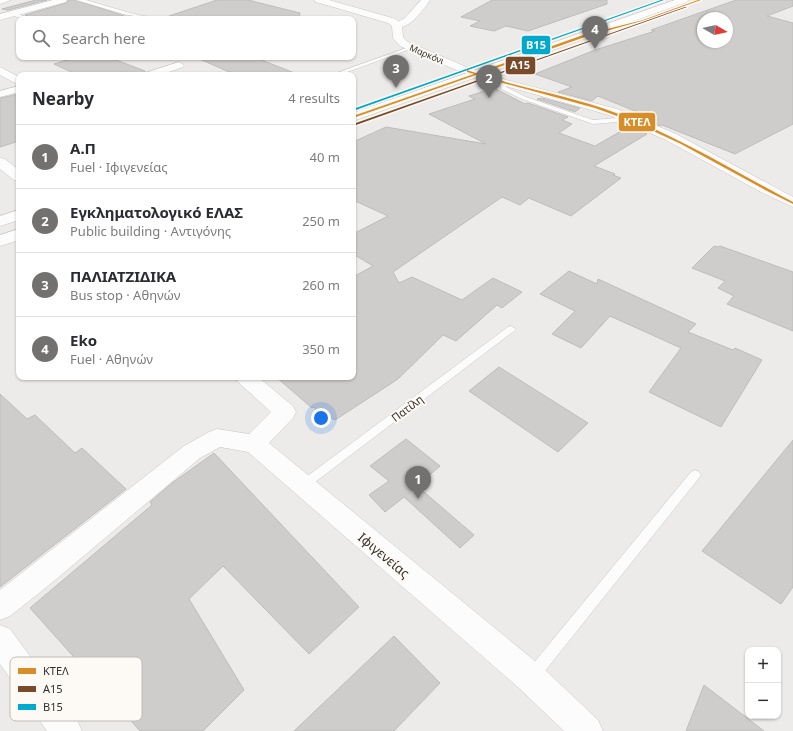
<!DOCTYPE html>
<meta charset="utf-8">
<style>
:root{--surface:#fff;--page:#f2f2f3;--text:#2b2b33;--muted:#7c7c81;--line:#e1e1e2;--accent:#73716f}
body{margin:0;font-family:"Noto Sans",sans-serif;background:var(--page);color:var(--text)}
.controls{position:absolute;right:12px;bottom:12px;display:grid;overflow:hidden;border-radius:8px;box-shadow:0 1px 3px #0004}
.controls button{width:36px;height:36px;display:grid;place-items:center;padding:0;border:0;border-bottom:1px solid var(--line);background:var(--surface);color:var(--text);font:20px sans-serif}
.compass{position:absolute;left:697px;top:12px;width:36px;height:36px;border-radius:50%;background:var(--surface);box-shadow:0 1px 3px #0004;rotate:99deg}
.you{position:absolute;left:321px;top:418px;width:14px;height:14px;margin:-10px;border:3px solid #fff;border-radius:50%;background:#1a73e8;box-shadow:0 0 0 6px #1a73e833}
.badge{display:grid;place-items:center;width:26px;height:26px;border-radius:50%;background:var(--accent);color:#fff;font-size:13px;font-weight:700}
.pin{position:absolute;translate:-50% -33px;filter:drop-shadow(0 1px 2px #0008)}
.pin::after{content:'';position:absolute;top:21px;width:14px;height:12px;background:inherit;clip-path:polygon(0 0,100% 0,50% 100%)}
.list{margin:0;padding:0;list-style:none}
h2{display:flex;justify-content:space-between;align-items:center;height:52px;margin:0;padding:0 16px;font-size:17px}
h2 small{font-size:13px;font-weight:400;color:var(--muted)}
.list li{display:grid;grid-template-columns:26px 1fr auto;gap:12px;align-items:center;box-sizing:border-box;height:64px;padding:0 16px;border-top:1px solid var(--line)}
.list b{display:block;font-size:15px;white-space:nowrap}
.list p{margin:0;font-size:13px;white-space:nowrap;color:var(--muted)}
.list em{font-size:13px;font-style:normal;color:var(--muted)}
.icon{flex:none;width:22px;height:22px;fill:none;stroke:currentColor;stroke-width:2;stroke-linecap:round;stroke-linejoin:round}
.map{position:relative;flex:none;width:793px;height:731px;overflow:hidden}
.search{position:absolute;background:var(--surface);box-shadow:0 1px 3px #0004;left:16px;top:16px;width:340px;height:44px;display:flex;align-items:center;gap:10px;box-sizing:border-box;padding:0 14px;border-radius:8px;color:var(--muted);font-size:15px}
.panel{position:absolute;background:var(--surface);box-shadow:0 1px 3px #0004;left:16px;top:72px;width:340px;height:308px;border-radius:8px}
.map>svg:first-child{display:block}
</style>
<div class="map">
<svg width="793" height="731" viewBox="0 0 793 731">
<rect width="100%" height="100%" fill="#edebe9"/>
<polygon fill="#d4e5b9" points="444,77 447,78 353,111 353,108"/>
<g fill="#cfcdcc" stroke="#bebdbb" fill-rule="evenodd">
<polygon points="36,0 47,0 8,10 2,9"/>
<polygon points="68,0 75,0 124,16 124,19 36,19 25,15 66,3"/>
<polygon points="217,0 248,0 300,13 299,19 170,19 169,16"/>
<polygon points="492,0 607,0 607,4 528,31 506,26 494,31 470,26 480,21 461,17"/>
<path d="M736 0H793V6L767 16 793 23V124L735 154 662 125 660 126 643 118 647 116 598 96 592 101 558 92 572 87 535 74 595 50 655 31 651 30ZM703 18H727V42H703Z"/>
<polygon points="77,57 108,57 145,71 143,75 78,75 54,64"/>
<polygon points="195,57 254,57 297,74 236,75"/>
<polygon points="494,88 525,104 528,103 568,117 562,120 572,124 559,133 595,146 630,126 647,134 594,166 615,174 613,175 621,178 571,216 529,198 520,205 502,197 393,272 399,283 412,277 462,300 493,278 522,292 502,308 497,305 456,341 443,335 398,379 335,420 313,407 312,408 276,377 353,377 353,277 373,266 353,254 353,234 388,216 353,200 353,142 386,127 486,144 429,114 475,99 469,96"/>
<polygon points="19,94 19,141 0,147 0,98"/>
<polygon points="542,98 580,108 575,112 537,99"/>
<polygon points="714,246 718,247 720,246 793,272 793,331 727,304 734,296 718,288 725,281 692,268"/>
<polygon points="569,271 597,284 598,279 696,324 688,332 733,350 735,348 762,360 721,427 649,392 681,348 610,316 581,348 552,334 575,311 540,294"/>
<polygon points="499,367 588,423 558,452 469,391"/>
<polygon points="0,394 27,419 35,415 75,453 82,448 126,489 0,587"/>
<polygon points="406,439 440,466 417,486 474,535 460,548 404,497 385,512 369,495 389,481 370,466"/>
<polygon points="793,440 793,587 781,604 702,551"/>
<polygon points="214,453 359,607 309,654 223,566 189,599 244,690 203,731 140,731 30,608 152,505 150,502 172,483"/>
<polygon points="394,636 440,683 394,731 294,731"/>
<polygon points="704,685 764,731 686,731"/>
</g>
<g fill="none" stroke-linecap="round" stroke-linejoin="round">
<g stroke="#c7c6c4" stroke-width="1">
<g id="service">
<polygon points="125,12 153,18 153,19 146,19 125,14"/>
<polygon points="12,13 32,18 32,19 25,19 10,15"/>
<polygon points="409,47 413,48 339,75 331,75"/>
<polygon points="500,81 504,81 506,87 526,97 593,120 629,117 632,119 629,121 593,124 522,99 501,89"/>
<polygon points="511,326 516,329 514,331 306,489 302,491 298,489 296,486 298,483 508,327"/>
<polygon points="695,470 699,472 701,475 699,478 537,681 532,683 527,681 525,676 527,671 691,472"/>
</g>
</g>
<g stroke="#c7c6c4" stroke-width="1">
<g id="pedestrian">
<polygon points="0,0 11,0 0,4"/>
<polygon points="76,0 86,0 130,13 127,15"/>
</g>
</g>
<g stroke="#c7c6c4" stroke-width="1">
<g id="minor">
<polygon points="53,0 67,0 66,2 0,20 0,14"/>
<path d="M421 0H430C423 10 409 31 394 27L392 25 405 18Z"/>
<polygon points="179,62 184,65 183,67 160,75 144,75 145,73"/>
<polygon points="458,64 499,78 617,109 676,134 793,197 793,207 761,192 666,140 609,115 491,82 454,69 453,67"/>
<polygon points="0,67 19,77 19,85 0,75"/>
<polygon points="19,86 19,92 0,97 0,91"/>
<polygon points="0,158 5,159 19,170 19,181 14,180 0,169"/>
<polygon points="235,377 258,377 293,406 296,412 293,418 269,443 541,666 598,720 603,731 564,731 519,688 248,452 220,447 200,458 48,586 10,616 0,620 0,590 184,446 209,432 217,429 249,434 271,412 238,382"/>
<polygon points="0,625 10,629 77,720 82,731 47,731 0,664"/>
</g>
</g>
<g stroke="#c7c6c4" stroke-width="1">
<polygon id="tertiary" points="314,0 329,0 396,19 402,25 403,37 408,42 462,65 464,67 462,69 454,69 400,46 393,38 392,26 388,23 316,2"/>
</g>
<g stroke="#c7c6c4" stroke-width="1">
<g id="trunk">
<polygon points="675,0 689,0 687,2 353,121 353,113"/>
<polygon points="19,210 19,220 0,226 0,216"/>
<polygon points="19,229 19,240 0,246 0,235"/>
</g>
</g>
<use href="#service" fill="#fcfcfc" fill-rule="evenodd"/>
<use href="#pedestrian" fill="#fcfcfc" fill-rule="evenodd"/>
<use href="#minor" fill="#fcfcfc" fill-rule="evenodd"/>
<use href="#tertiary" fill="#fcfcfc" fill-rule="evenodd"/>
<use href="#trunk" fill="#fcfcfc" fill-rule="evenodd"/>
<g stroke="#fdf9f4" stroke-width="3">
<path id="bus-1" d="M698 0H701L645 20 585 37 479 74C524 89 572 96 616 113 678 136 734 171 793 202V204L769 192 681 144 636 123 595 108 503 83 476 75 353 118V116L474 74 467 72V70L476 73 583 35 643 20Z"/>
</g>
<g stroke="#fdf9f4" stroke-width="3">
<polygon id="bus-2" points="685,7 687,7 356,125 353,124"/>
</g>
<g stroke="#fdf9f4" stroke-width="3">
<polygon id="bus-3" points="661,0 664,0 353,111 353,109"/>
</g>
<use href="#bus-1" fill="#d88e28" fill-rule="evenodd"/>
<use href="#bus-2" fill="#7a4b2a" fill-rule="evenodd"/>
<use href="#bus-3" fill="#00a9ce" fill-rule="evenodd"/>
</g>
<g text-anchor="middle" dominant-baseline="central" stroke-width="4" stroke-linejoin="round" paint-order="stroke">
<g font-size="9" fill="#312f2d" stroke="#fdf9f4">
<text transform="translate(427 54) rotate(23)">Μαρκόνι</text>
</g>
<g font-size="11" fill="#312f2d" stroke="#fdf9f4">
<text transform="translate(407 408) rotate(-37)">Πατίλη</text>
</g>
<g font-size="13" fill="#312f2d" stroke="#fdf9f4">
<text transform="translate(384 555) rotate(40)">Ιφιγενείας</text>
</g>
</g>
<rect x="10" y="657" width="132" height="64" rx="6" fill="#fdf9f4" stroke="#c0bcb8" stroke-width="1"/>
<rect x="18" y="668" width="18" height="6" fill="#d88e28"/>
<rect x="18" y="686" width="18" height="6" fill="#7a4b2a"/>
<rect x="18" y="704" width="18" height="6" fill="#00a9ce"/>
<g font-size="11" fill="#312f2d">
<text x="43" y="675">ΚΤΕΛ</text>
<text x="43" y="693">Α15</text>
<text x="43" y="711">Β15</text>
</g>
<g stroke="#fdf9f4" stroke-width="1.5">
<rect x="521" y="35" width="30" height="20" rx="4" fill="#00a9ce"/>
<rect x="505" y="56" width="31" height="19" rx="4" fill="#7a4b2a"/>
<rect x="618" y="112" width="38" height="20" rx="4" fill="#d88e28"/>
</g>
<g font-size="11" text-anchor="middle" font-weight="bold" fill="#fff">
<text x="536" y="49">Β15</text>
<text x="520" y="69">Α15</text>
<text x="637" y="126">ΚΤΕΛ</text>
</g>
</svg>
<div class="controls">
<button>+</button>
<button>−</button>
</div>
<svg class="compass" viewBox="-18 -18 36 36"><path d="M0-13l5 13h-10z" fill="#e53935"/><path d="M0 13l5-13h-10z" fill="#7c7c81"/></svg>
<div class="you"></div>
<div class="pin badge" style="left:418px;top:499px">1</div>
<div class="pin badge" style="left:489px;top:98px">2</div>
<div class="pin badge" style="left:396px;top:88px">3</div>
<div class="pin badge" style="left:595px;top:49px">4</div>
<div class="search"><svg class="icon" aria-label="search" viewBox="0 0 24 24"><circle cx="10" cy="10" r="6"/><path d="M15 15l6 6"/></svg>Search here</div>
<section class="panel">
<h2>Nearby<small>4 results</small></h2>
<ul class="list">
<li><span class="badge">1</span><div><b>Α.Π</b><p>Fuel · Ιφιγενείας</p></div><em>40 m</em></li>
<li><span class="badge">2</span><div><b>Εγκληματολογικό ΕΛΑΣ</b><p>Public building · Αντιγόνης</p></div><em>250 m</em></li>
<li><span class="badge">3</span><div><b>ΠΑΛΙΑΤΖΙΔΙΚΑ</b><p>Bus stop · Αθηνών</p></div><em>260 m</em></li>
<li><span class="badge">4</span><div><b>Eko</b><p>Fuel · Αθηνών</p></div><em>350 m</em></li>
</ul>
</section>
</div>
